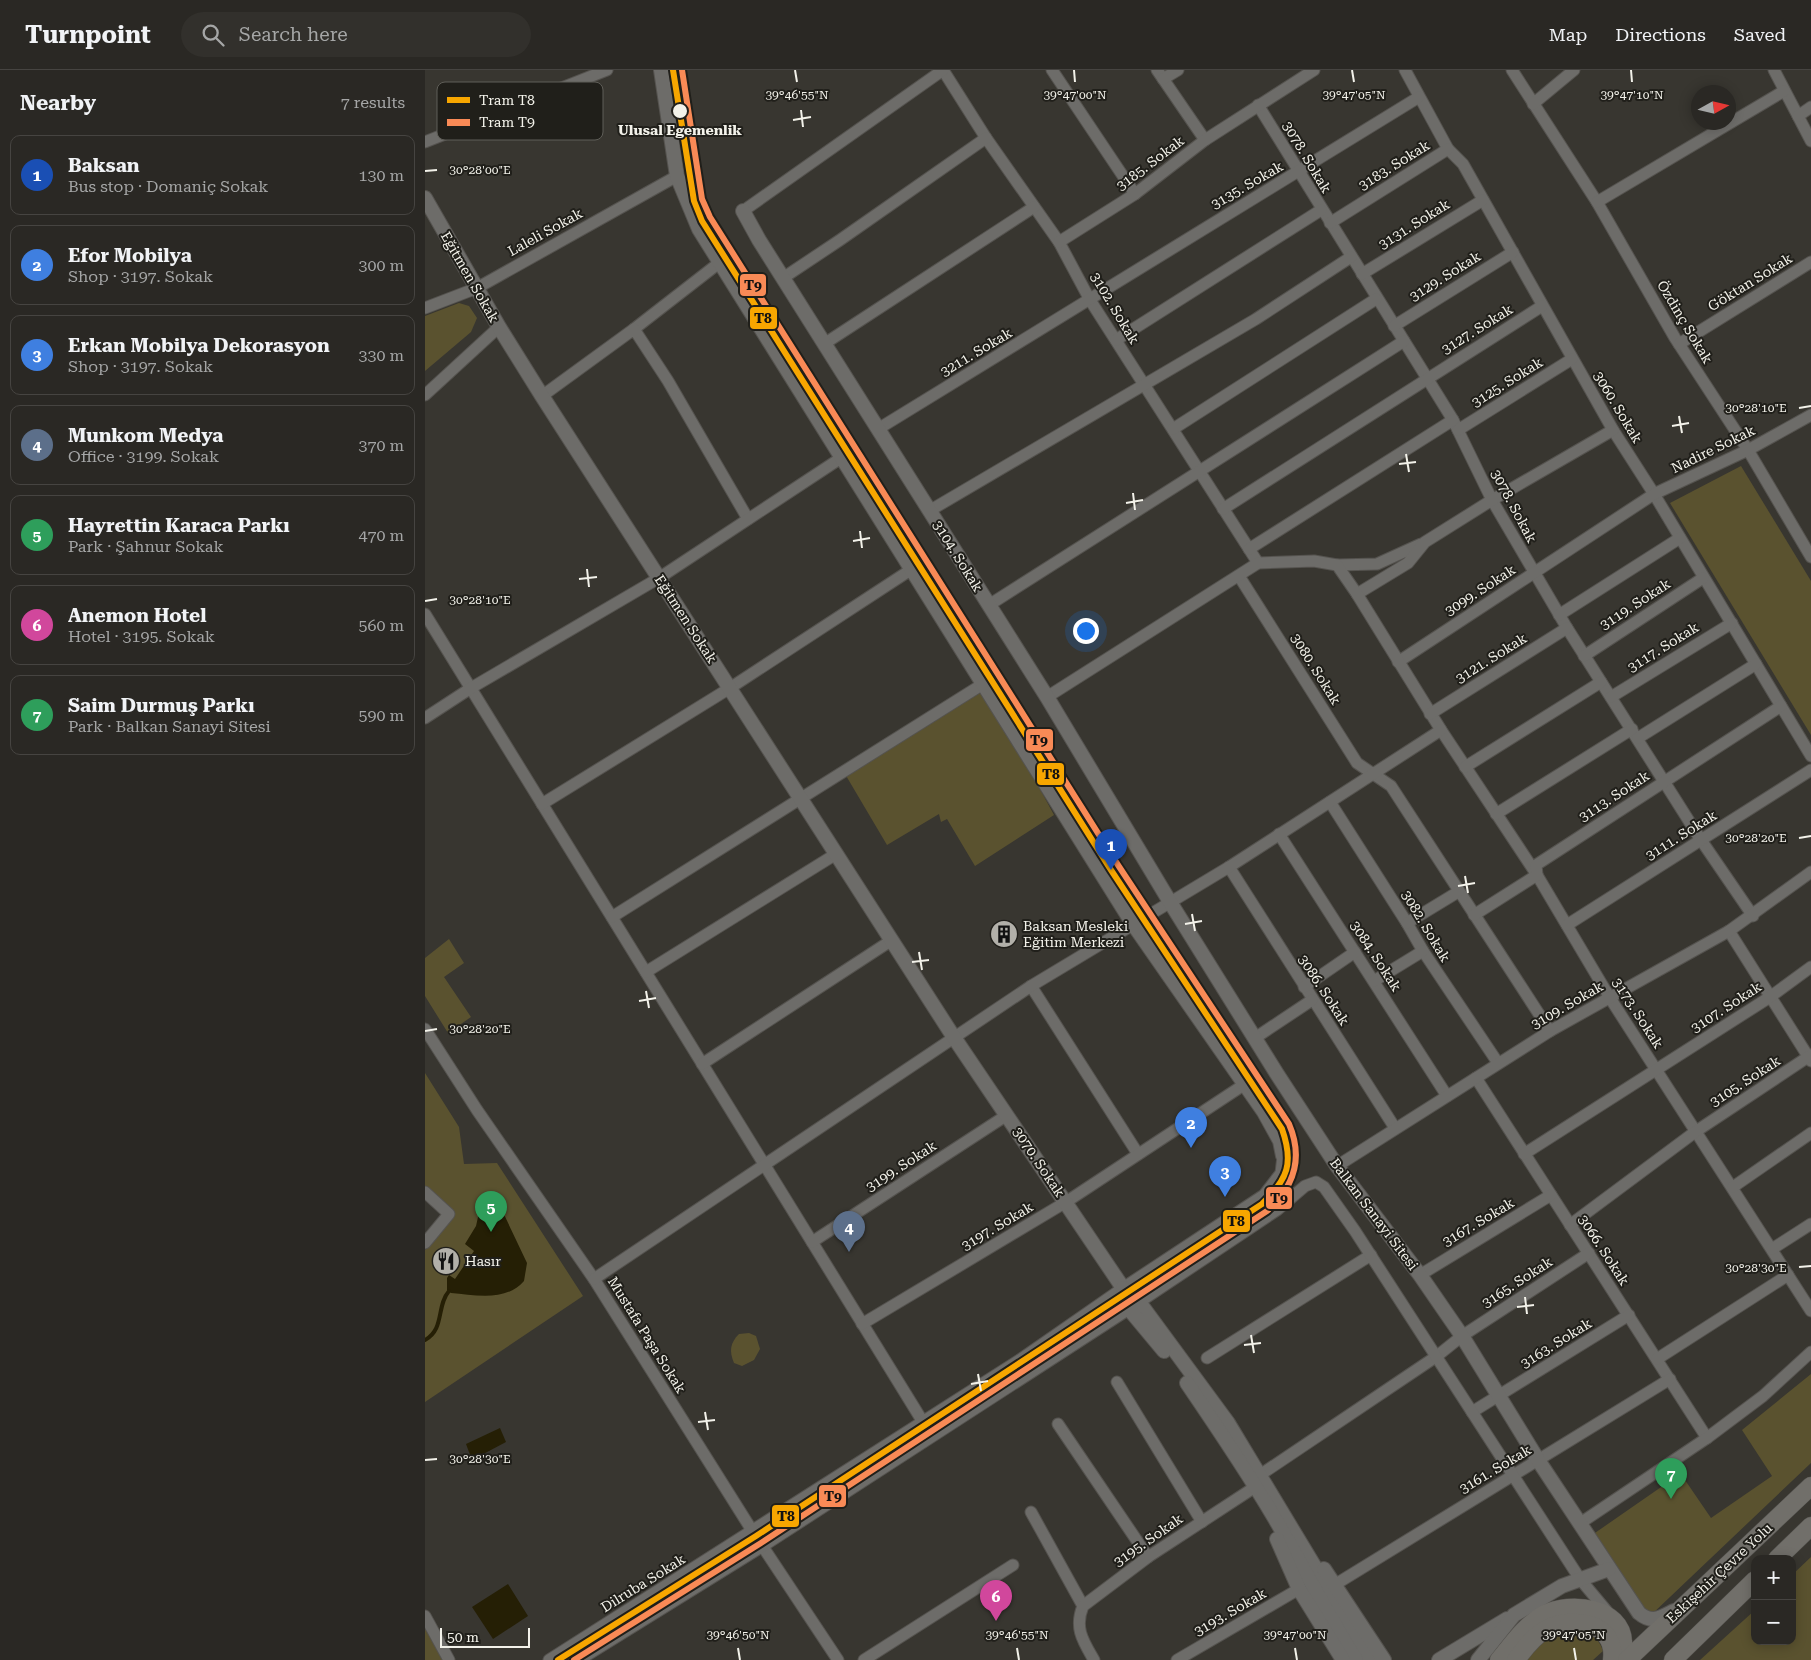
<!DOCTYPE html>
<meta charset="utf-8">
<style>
:root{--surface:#2a2824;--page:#32302c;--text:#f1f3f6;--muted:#a5a6a6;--line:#464441;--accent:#95b2f1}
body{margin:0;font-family:"Roboto Serif",serif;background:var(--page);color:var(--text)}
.controls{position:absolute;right:15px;bottom:15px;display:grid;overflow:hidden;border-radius:10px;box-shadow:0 2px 12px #0003}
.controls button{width:45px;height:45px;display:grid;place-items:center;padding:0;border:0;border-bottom:1px solid var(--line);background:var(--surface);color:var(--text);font:25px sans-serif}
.compass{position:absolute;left:1266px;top:15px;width:45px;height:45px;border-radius:50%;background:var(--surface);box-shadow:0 2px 12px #0003;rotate:82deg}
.scale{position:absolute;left:15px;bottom:12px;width:90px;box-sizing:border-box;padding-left:5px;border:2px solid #f3f2ea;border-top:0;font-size:14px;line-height:18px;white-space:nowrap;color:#f3f2ea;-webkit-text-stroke:4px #201f1a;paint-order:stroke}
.you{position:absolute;left:660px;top:560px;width:18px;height:18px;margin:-12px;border:4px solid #fff;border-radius:50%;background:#1a73e8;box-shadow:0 0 0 8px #1a73e833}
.badge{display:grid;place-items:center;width:32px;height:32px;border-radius:50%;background:var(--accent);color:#fff;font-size:16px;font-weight:700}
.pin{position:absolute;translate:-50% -41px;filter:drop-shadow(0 1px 2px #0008)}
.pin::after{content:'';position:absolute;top:26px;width:18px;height:15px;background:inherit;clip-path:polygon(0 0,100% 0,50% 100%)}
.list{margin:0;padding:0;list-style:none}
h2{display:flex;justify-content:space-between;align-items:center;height:65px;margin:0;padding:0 20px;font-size:21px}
h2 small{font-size:16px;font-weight:400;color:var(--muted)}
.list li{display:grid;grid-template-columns:32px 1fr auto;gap:15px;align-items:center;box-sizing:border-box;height:80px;margin:0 10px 10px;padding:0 10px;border:1px solid var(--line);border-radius:10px}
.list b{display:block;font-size:19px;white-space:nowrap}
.list p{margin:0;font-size:16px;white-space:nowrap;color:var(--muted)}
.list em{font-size:16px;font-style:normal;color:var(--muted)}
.icon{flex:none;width:28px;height:28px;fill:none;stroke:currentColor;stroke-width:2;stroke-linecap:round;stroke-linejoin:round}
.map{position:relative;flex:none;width:1386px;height:1590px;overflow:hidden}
header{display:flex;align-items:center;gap:30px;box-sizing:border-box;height:70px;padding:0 25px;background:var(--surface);border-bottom:1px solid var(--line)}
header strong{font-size:24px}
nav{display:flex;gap:28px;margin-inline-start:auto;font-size:18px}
.search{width:350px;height:45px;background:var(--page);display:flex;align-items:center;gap:12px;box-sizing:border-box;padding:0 18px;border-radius:28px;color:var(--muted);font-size:19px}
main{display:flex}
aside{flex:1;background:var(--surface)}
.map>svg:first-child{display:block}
</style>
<header>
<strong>Turnpoint</strong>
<div class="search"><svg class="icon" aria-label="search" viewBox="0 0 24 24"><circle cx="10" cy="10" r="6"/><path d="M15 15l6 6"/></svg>Search here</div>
<nav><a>Map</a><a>Directions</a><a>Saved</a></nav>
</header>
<main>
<aside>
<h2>Nearby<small>7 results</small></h2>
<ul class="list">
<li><span class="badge" style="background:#1a4fb4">1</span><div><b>Baksan</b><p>Bus stop · Domaniç Sokak</p></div><em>130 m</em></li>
<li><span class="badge" style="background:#3f7fe0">2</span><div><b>Efor Mobilya</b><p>Shop · 3197. Sokak</p></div><em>300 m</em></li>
<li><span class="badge" style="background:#3f7fe0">3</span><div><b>Erkan Mobilya Dekorasyon</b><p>Shop · 3197. Sokak</p></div><em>330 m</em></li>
<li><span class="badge" style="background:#5c6f8a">4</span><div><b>Munkom Medya</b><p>Office · 3199. Sokak</p></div><em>370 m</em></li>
<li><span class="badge" style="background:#2e9e5b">5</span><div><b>Hayrettin Karaca Parkı</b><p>Park · Şahnur Sokak</p></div><em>470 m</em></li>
<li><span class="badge" style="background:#d1479c">6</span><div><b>Anemon Hotel</b><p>Hotel · 3195. Sokak</p></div><em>560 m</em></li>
<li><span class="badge" style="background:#2e9e5b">7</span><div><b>Saim Durmuş Parkı</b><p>Park · Balkan Sanayi Sitesi</p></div><em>590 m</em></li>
</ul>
</aside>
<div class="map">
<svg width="1386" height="1590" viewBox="0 0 1386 1590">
<rect width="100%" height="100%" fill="#383630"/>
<g fill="#5a522f">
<polygon points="34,233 44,236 52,248 46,262 0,301 0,246"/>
<polygon points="1316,396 1386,511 1386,665 1245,433"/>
<polygon points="553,619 602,695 629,745 550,796 522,749 516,752 514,744 462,775 420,704"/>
<polygon points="24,869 39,893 19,907 46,947 23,963 0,926 0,888"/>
<polygon points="0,1003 34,1057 39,1094 72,1093 158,1226 0,1332 0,1180 29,1143 0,1116"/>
<path d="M324 1263 331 1266 335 1279 329 1290 317 1296 309 1293C304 1281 305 1273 314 1264Z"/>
<polygon points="1386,1304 1386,1393 1225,1546 1167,1465 1252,1406 1260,1410 1286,1448 1347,1406 1317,1360"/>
<polygon points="1386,1487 1386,1590 1275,1590 1330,1540 1330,1571 1367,1571 1367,1505"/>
<polygon points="0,1555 20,1590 0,1590"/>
<path d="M1133 1559C1152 1561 1172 1560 1178 1581L1168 1590H1098L1116 1570Z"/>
</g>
<g fill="#251f05">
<path d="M67 1130 75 1136 102 1193 99 1211C81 1232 50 1225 26 1223L22 1220V1208L24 1205 30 1209 49 1181 40 1174 51 1156 56 1134Z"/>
<polygon points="75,1358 81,1372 47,1390 41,1374"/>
<polygon points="83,1514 103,1546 68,1569 47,1537"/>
</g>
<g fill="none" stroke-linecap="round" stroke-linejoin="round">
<path stroke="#251f05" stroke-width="4" d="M0 1270C20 1259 11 1236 24 1221"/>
<g stroke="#55534f" stroke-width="13">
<g id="minor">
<polyline points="518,0 561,68 634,172 665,230 833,493"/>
<polyline points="627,0 710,124"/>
<polyline points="732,0 780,70"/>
<polyline points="980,0 1023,79 1038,94 1188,360 1229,424 1386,686"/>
<polyline points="1087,0 1172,132 1250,268 1323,380 1386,487"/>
<polyline points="1349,0 1386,71"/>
<polyline points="738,9 753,0"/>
<polyline points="1108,34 1149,0"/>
<polyline points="833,35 1028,350 1067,430 1142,558 1276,770 1328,846"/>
<polyline points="1373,46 1386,37"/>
<polyline points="0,72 182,0"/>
<polyline points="1172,132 1359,21"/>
<polyline points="318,141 518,0"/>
<polyline points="905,153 1023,79"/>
<polyline points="634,172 710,124 780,70 889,0"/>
<polyline points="937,204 1058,130"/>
<polyline points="358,208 415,170 561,68"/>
<polyline points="0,238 52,218 252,106"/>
<polyline points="969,256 1088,182"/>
<polyline points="209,259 294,193"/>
<polyline points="691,270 896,140"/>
<polyline points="399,274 609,137"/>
<polyline points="1254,274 1386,192"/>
<polyline points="0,325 74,257"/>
<polyline points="117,326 209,259 243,311 323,449"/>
<polyline points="453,359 994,27"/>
<polyline points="748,359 951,229"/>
<polyline points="1033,360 1147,289"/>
<polyline points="798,439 1117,236"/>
<polyline points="504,441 831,249 926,187"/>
<polyline points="824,479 1028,350"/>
<polyline points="912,495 952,494 996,474"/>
<polyline points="814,506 932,693 966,716 1125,961"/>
<polyline points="932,524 983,493 1000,472 1067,430 1188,360"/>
<polyline points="564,535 979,271"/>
<polyline points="0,544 498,1352"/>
<polyline points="1134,545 1255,468"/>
<polyline points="1159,586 1278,508"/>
<polyline points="973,592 1229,424 1323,380 1386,345"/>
<polyline points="622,627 833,493 889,491 912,495 932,524 1016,660 1112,805 1185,928 1386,1241"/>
<polyline points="1186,627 1307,553"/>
<polyline points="1005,644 1142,558"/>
<polyline points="0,648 46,618 234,508 416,388"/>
<polyline points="1213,668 1331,594"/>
<polyline points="1040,697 1176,612"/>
<polyline points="905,732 982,853 998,881 1073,993"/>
<polyline points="117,734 305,618 487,499"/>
<polyline points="1071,744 1207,659"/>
<polyline points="854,764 1022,1026"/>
<polyline points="804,797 970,1058"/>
<polyline points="1049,845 1112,805 1111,795 1356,636"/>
<polyline points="187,847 558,614"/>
<polyline points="982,853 1033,822"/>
<polyline points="1142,855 1386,700"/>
<polyline points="1304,861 1386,991"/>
<polyline points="221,902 411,784"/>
<polyline points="949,911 998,881"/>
<polyline points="606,916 713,1084"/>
<polyline points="879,917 930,882"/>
<polyline points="0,959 52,1040 169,1209 328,1462 413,1590"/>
<polyline points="830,968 887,930"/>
<polyline points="277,994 467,870"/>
<polyline points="1051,1008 1282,1368"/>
<polyline points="1099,1084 1345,927 1386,897"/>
<polyline points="912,1096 1125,961 1304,861 1386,802"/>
<polyline points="1308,1117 1386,1063"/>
<polyline points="0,1122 24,1144 0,1173"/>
<polyline points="1145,1155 1270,1062 1386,985"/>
<polyline points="387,1172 582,1045"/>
<polyline points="1347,1179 1386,1154"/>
<polyline points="995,1205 1126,1125"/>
<polyline points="169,1209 606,916 804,797 1016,660"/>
<polyline points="437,1254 641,1132 820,1014"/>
<polyline points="782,1288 946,1185"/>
<polyline points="1232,1289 1363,1205"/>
<polyline points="692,1312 777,1452"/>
<polyline points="1047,1342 1204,1245"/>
<polyline points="633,1354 723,1487"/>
<polyline points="835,1405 1012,1286 1037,1266 1164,1183"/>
<polyline points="606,1442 658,1536"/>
<polyline points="1154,1454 1282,1368 1338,1326 1386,1282"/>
<polyline points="911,1514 1245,1309"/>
<polyline points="0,1546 24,1590"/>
<polyline points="124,1590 593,1291 698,1218 839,1125 856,1103 858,1086"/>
<polyline points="154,1590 338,1476 704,1239 852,1140 880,1116 891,1112 899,1117 930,1161 1155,1509 1185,1545"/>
<polyline points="439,1590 588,1495"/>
<path d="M669 1590C658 1571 649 1558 658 1536L723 1487 830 1417"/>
<polyline points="752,1590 874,1519"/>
</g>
</g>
<g stroke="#55534f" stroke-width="16">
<g id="tertiary">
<polyline points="236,0 252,106 274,159 708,854 839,1042 855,1071 858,1086"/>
<polyline points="0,128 74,257 117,326 528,966 698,1218 714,1232 803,1353 946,1590"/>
<path d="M318 141 334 170 622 627 745 832 852 1004 912 1096 995 1205 1037 1266 1113 1390 1214 1543C1227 1554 1235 1548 1249 1541"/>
<polyline points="698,1218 704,1239 739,1281"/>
<path d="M762 1313C792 1357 822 1401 849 1447 877 1495 902 1543 931 1590"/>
<polyline points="852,1469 874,1519 918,1590"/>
<polyline points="899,1499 959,1590"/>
<polyline points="1014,1590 1082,1549"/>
<polyline points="1053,1590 1089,1545 1137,1516 1184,1499"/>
</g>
</g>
<g stroke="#55534f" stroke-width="19">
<g id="trunk">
<polyline points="1352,1489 1386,1456"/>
<path d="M1074 1590C1088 1573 1100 1555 1120 1544 1145 1531 1197 1537 1198 1572 1199 1579 1200 1584 1196 1590"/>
<path d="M1091 1590C1099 1579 1108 1567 1120 1560 1147 1545 1192 1552 1187 1590"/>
<polyline points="1202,1590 1386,1416"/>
<polyline points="1248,1590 1330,1510"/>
</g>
</g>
<use href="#minor" stroke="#6d6c69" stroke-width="11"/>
<use href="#tertiary" stroke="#6d6c69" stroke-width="14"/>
<use href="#trunk" stroke="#716f6a" stroke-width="18"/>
<g stroke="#201f1a" stroke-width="10">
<path id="tram-1" d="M133 1590 331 1466 837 1134C863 1109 869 1093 857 1059L686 800 277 151 269 131 248 0"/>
</g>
<g stroke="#201f1a" stroke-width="10">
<path id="tram-2" d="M149 1590 336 1473 842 1141C869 1117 879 1089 864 1054L693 795 285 147 277 129 257 0"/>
</g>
<use href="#tram-1" stroke="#f7a600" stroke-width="6"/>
<use href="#tram-2" stroke="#f98a56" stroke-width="6"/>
</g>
<path fill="none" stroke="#f3f2ea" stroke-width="2" d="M370 0 372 12M649 0 650 12M927 0 929 12M1206 0 1207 12M376 40 378 57M368 50 386 47M0 101 12 100M1374 338 1386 336M1254 346 1257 363M1247 356 1264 353M981 384 984 402M974 394 991 392M708 423 710 440M701 433 718 430M435 461 437 478M428 471 445 468M162 499 164 517M154 509 172 507M0 531 12 529M1374 768 1386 766M1040 806 1043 823M1033 816 1050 813M767 844 770 861M760 854 777 851M494 882 497 900M487 892 504 890M221 921 224 938M214 931 231 928M0 961 12 959M1374 1197 1386 1196M1100 1227 1102 1244M1092 1237 1109 1235M826 1265 829 1283M819 1275 836 1273M553 1304 556 1321M546 1314 563 1311M280 1342 283 1360M273 1352 290 1350M0 1390 12 1389M313 1578 315 1590M592 1578 594 1590M870 1578 872 1590M1149 1578 1151 1590"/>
<defs>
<g id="building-disc" transform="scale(1.4375)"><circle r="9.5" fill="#b2b0a9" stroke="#201f1a"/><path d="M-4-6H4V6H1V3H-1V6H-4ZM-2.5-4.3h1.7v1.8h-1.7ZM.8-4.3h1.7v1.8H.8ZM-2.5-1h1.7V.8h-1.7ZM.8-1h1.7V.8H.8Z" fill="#111"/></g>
<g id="restaurant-disc" transform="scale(1.4375)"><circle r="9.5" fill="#b2b0a9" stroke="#201f1a"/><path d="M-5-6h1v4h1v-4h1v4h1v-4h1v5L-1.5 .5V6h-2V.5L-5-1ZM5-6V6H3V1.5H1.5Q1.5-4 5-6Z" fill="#111"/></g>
</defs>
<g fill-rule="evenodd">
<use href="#building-disc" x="579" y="864"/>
<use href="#restaurant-disc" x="21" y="1191"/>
</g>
<circle fill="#f3f2ea" stroke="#201f1a" stroke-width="2" cx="255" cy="41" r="8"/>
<g text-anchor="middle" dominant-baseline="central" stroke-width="4" stroke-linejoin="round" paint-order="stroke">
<g font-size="14" font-weight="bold" fill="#f3f2ea" stroke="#201f1a">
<text x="255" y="60">Ulusal Egemenlik</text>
</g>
<g font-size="14" fill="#f3f2ea" stroke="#201f1a">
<text transform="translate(882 87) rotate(59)">3078. Sokak</text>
<text transform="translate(725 93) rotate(-37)">3185. Sokak</text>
<text transform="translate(969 95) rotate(-32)">3183. Sokak</text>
<text transform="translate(822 115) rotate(-30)">3135. Sokak</text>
<text transform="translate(989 154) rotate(-32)">3131. Sokak</text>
<text transform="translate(120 162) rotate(-29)">Laleli Sokak</text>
<text transform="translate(1020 206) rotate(-32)">3129. Sokak</text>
<text transform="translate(45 207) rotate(60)">Eğitmen Sokak</text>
<text transform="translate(1325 212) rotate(-32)">Göktan Sokak</text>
<text transform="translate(690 238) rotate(59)">3102. Sokak</text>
<text transform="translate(1260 252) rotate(59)">Özdinç Sokak</text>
<text transform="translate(1052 259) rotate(-32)">3127. Sokak</text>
<text transform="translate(551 282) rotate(-31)">3211. Sokak</text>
<text transform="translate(1082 312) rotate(-32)">3125. Sokak</text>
<text transform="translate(1193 337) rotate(59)">3060. Sokak</text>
<text transform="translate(1288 379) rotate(-26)">Nadire Sokak</text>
<text transform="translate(1089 436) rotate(62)">3078. Sokak</text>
<text transform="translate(533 486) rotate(58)">3104. Sokak</text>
<text transform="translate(1055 520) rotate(-33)">3099. Sokak</text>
<text transform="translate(1210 534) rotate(-33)">3119. Sokak</text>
<text transform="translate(261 549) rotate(57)">Eğitmen Sokak</text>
<text transform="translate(1238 577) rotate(-32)">3117. Sokak</text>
<text transform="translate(1066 588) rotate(-32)">3121. Sokak</text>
<text transform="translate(891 599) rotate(58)">3080. Sokak</text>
<text transform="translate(1189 726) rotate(-33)">3113. Sokak</text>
<text transform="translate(1256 765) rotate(-32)">3111. Sokak</text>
<text transform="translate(1001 856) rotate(59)">3082. Sokak</text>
<text transform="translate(951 886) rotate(57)">3084. Sokak</text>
<text transform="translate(899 920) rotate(57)">3086. Sokak</text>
<text transform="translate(1142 935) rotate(-30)">3109. Sokak</text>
<text transform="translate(1301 937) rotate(-33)">3107. Sokak</text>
<text transform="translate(1213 943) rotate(57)">3173. Sokak</text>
<text transform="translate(1320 1011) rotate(-33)">3105. Sokak</text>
<text transform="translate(614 1092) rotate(56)">3070. Sokak</text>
<text transform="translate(476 1096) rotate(-33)">3199. Sokak</text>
<text transform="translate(949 1144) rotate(53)">Balkan Sanayi Sitesi</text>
<text transform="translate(1053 1152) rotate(-31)">3167. Sokak</text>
<text transform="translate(572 1156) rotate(-31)">3197. Sokak</text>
<text transform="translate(1179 1180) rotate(57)">3066. Sokak</text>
<text transform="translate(1092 1212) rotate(-33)">3165. Sokak</text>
<text transform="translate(222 1265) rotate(58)">Mustafa Paşa Sokak</text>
<text transform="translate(1131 1273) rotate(-32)">3163. Sokak</text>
<text transform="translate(1070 1399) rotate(-31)">3161. Sokak</text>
<text transform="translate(723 1470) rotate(-35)">3195. Sokak</text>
<text transform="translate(1294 1503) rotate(-43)">Eskişehir Çevre Yolu</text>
<text transform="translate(218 1513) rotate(-32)">Dilruba Sokak</text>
<text transform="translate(805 1542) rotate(-30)">3193. Sokak</text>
</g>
<g font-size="14" fill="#f3f2ea" stroke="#201f1a" text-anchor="start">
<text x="598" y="856">Baksan Mesleki<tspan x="598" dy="16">Eğitim Merkezi</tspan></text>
<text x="40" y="1191">Hasır</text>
</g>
</g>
<rect x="12" y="12" width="166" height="58" rx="8" fill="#201f1a" stroke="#5f5e58" stroke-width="1"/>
<rect x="22" y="27" width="23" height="6" fill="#f7a600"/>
<rect x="22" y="49" width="23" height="7" fill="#f98a56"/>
<g font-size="14" fill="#f3f2ea">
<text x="54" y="35">Tram T8</text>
<text x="54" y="57">Tram T9</text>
</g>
<g font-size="12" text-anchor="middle" fill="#f3f2ea" stroke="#201f1a" stroke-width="4" stroke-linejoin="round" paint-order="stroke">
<text x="372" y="29">39°46'55"N</text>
<text x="650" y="29">39°47'00"N</text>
<text x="929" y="29">39°47'05"N</text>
<text x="1207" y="29">39°47'10"N</text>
<text x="55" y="104">30°28'00"E</text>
<text x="1331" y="342">30°28'10"E</text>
<text x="55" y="534">30°28'10"E</text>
<text x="1331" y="772">30°28'20"E</text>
<text x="55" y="963">30°28'20"E</text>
<text x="1331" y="1202">30°28'30"E</text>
<text x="55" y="1393">30°28'30"E</text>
<text x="313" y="1569">39°46'50"N</text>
<text x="592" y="1569">39°46'55"N</text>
<text x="870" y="1569">39°47'00"N</text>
<text x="1149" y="1569">39°47'05"N</text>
</g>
<g stroke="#201f1a" stroke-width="2">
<rect x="314" y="203" width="28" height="24" rx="5" fill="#f98a56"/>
<rect x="324" y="236" width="29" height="24" rx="5" fill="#f7a600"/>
<rect x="600" y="658" width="29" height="24" rx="5" fill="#f98a56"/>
<rect x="611" y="692" width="29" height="24" rx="5" fill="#f7a600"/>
<rect x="840" y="1116" width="28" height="24" rx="5" fill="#f98a56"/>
<rect x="797" y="1139" width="29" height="24" rx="5" fill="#f7a600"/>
<rect x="393" y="1414" width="29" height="24" rx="5" fill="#f98a56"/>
<rect x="346" y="1434" width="29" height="24" rx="5" fill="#f7a600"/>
</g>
<g font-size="14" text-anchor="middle" font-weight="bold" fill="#111">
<text x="328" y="220">T9</text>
<text x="338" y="253">T8</text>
<text x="614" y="675">T9</text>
<text x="626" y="709">T8</text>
<text x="854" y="1133">T9</text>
<text x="811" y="1156">T8</text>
<text x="408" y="1431">T9</text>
<text x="361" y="1451">T8</text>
</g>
</svg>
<div class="controls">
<button>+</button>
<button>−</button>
</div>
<svg class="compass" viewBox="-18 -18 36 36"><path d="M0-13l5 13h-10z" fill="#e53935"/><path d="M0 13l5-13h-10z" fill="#a5a6a6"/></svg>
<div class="scale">50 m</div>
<div class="you"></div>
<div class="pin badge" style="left:686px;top:800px;background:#1a4fb4">1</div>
<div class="pin badge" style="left:766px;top:1078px;background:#3f7fe0">2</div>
<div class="pin badge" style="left:800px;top:1127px;background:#3f7fe0">3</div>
<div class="pin badge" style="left:424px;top:1182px;background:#5c6f8a">4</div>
<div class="pin badge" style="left:66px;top:1162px;background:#2e9e5b">5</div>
<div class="pin badge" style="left:571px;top:1551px;background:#d1479c">6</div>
<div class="pin badge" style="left:1246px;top:1429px;background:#2e9e5b">7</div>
</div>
</main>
